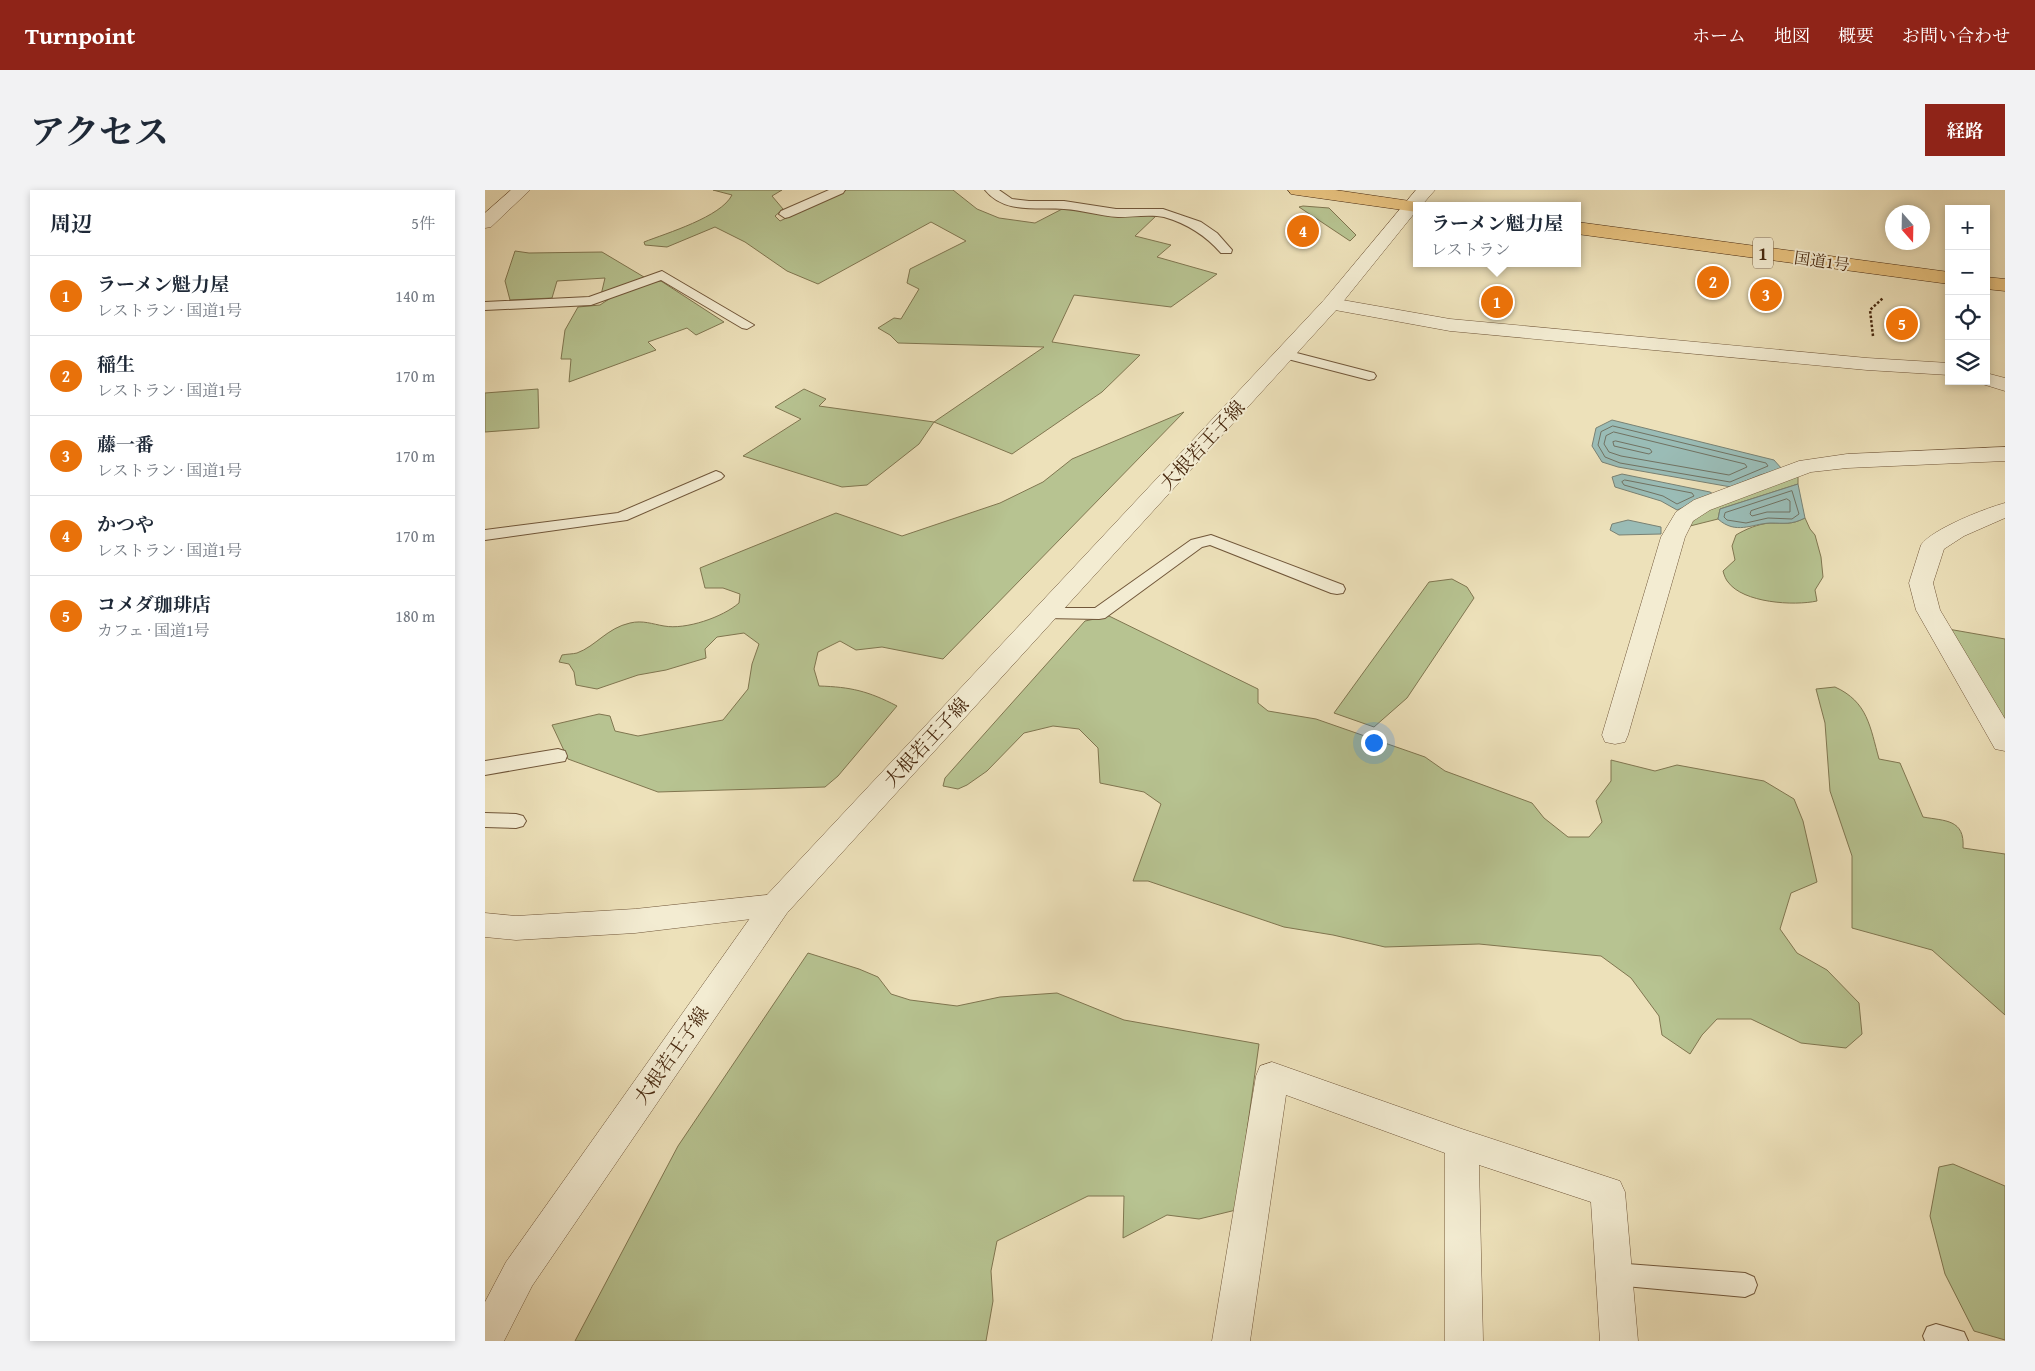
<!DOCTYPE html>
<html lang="ja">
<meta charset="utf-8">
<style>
:root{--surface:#fff;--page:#f2f2f3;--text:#1f2937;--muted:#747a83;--line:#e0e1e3;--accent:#8f2418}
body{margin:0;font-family:"Gentium Book Plus","Noto Serif JP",serif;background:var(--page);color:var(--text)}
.controls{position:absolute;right:15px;top:15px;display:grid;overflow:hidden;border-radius:0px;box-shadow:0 2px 8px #0003}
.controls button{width:45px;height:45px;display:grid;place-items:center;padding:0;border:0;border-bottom:1px solid var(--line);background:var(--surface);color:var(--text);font:25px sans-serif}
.compass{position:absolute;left:1400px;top:15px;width:45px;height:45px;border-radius:50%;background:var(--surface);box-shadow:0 2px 8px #0003;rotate:160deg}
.you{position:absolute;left:888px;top:552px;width:18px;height:18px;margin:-12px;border:4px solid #fff;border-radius:50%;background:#1a73e8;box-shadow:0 0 0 8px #1a73e833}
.badge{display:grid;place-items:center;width:32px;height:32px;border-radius:50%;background:var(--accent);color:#fff;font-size:16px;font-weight:700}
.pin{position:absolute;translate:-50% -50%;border:2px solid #fff;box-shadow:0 1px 5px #0006}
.popup{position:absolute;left:928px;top:12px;width:168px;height:65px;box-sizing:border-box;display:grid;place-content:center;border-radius:0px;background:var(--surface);filter:drop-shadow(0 1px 4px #0005);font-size:16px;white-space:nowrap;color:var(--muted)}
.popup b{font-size:19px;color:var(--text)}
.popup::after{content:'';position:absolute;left:50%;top:100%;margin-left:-10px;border:10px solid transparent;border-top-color:var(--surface)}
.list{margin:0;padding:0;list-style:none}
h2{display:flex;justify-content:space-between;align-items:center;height:65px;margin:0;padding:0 20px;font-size:21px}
h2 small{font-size:16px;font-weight:400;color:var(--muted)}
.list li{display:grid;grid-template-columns:32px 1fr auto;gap:15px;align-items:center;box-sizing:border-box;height:80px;padding:0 20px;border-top:1px solid var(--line)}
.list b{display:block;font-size:19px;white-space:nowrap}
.list p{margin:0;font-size:16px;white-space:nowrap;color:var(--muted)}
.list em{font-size:16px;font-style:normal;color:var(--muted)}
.icon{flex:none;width:28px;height:28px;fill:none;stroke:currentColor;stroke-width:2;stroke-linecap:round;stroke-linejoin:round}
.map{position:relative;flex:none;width:1520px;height:1151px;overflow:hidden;border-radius:0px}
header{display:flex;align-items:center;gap:30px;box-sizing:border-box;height:70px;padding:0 25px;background:var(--accent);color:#fff}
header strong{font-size:24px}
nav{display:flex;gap:28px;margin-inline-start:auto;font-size:18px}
.intro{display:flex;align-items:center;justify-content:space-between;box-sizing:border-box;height:120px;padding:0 30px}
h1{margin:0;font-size:35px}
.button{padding:12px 22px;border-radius:0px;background:var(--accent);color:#fff;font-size:18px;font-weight:700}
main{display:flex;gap:30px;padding:0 30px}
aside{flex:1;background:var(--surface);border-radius:0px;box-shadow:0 2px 8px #0003}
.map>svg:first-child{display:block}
</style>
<header>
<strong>Turnpoint</strong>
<nav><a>ホーム</a><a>地図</a><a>概要</a><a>お問い合わせ</a></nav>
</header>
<div class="intro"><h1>アクセス</h1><a class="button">経路</a></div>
<main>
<aside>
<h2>周辺<small>5件</small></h2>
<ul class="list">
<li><span class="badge" style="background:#e8710a">1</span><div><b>ラーメン魁力屋</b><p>レストラン · 国道1号</p></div><em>140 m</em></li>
<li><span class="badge" style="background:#e8710a">2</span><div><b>稲生</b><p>レストラン · 国道1号</p></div><em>170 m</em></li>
<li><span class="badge" style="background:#e8710a">3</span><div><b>藤一番</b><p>レストラン · 国道1号</p></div><em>170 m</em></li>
<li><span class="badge" style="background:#e8710a">4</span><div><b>かつや</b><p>レストラン · 国道1号</p></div><em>170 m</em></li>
<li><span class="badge" style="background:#e8710a">5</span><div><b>コメダ珈琲店</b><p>カフェ · 国道1号</p></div><em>180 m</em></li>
</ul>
</aside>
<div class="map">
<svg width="1520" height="1151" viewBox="0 0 1520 1151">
<rect width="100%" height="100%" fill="#ede1ba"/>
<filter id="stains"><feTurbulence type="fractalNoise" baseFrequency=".004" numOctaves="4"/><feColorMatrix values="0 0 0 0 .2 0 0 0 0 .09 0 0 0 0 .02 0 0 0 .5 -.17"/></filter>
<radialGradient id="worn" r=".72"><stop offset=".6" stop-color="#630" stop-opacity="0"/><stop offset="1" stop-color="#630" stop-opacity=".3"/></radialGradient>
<g fill="#b7c391" stroke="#807650">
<path d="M228 0H297L287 6 298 19 290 26 295 31 359 0H468L492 19 514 28 550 33 581 17 672 25 650 46 686 55 672 67 732 84 686 117 589 105 567 152 655 165 617 202 527 264 449 232 434 254 382 295 357 297 258 266 316 229 290 217 319 199 341 209 334 216 449 232 559 157 413 153 405 145 393 138 409 128 416 129 434 99 422 93 425 79 481 51 446 32 333 94 302 81 260 52 230 37 182 57 160 55 159 52C182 43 236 27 247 5Z"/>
<polygon points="818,16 844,18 871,45 865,51 814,17"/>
<polygon points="30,61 44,63 117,62 159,87 116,105 120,88 72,91 67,108 25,110 20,91"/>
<polygon points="176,91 239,132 211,145 202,138 163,152 171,160 84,192 86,169 76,169 80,140 93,117 115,115 127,107 157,94"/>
<polygon points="53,199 54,238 0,242 0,203"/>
<path d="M699 222 458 469 397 457 371 460 355 451 333 462 329 479 334 496C366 497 383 501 412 516L353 586 340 597 173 602 83 569 67 535 114 524 125 526 130 541 153 546 238 530 263 499 267 474 274 454 259 443 232 447 220 459 221 468 181 480 153 485 112 499 91 495 89 482 84 474 74 472 77 465C82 464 88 464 92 463 111 456 122 438 145 433 158 430 167 434 179 436 201 440 238 427 254 413L255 404 238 398H220L215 378 351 323 417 346 515 313 558 292 587 269Z"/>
<polygon points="1313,286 1313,294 1235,319 1233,329 1201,337 1210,325"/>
<path d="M1320 328 1325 339 1330 345 1336 367 1338 387 1330 400 1332 411C1309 416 1258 413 1243 392 1241 390 1239 385 1238 381L1250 370 1247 356 1251 345C1261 339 1273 334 1285 333 1300 333 1306 335 1320 328Z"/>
<polygon points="967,389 982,397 989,408 922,508 889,537 849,523 944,392"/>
<polygon points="624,426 773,499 773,513 783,521 831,529 940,567 960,581 1047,613 1059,628 1083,647 1104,647 1117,632 1111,611 1126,591 1126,570 1170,581 1192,575 1279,591 1309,609 1318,631 1332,692 1306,703 1295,739 1312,763 1342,780 1374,813 1377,844 1361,858 1316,853 1266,829 1232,829 1217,845 1205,864 1177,845 1174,826 1146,788 1116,766 994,754 900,757 848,745 799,737 663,691 648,691 676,614 659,602 615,593 613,558 594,539 568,536 539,543 502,581 482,595 473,599 458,596 460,588 600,431"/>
<polygon points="1463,439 1520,449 1520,536"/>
<path d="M1350 497C1383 512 1385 537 1394 569L1415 573 1438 627C1460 631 1480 629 1478 658L1520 664V825L1447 760 1367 738V666L1345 601 1340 533 1331 499Z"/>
<polygon points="323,763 374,779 393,787 406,804 425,810 472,816 515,807 572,803 639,830 774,854 751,1020 714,1029 682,1025 638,1048 639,1006 603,1006 512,1051 506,1081 508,1111 501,1151 90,1151 193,956"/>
<polygon points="1468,974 1520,996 1520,1150 1489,1141 1460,1084 1445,1026 1454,977"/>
</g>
<g fill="#9abcb6" stroke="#798173">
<polygon points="1127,230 1289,270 1297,279 1275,285 1246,297 1133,277 1117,272 1107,256 1111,238"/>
<polygon points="1137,284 1225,302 1230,305 1192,320 1176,311 1130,297 1127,287"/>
<path d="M1313 294 1320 328C1306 335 1300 333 1285 333 1266 334 1251 345 1233 329L1235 319Z"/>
<polygon points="1143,330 1176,337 1176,344 1134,345 1125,340 1127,334"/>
</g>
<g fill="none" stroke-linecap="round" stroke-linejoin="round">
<g stroke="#717262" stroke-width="1">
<polygon points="1128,236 1281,273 1283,276 1245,292 1135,273 1120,267 1113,255 1116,242"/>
<polygon points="1129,242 1260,274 1262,277 1244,285 1136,266 1124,262 1119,254 1121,246"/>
<polygon points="1131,251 1165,259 1167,262 1164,264 1129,256 1128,252"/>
<polygon points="1140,290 1207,303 1209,306 1192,314 1178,306 1139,295 1137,292"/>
<polygon points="1307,301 1314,324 1307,329 1283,328 1261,333 1242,330 1239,327 1240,323"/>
<polygon points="1302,309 1305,311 1305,322 1282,322 1267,326 1265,324 1266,321"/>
</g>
<g stroke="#71573a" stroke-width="2">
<g id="service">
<polygon points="344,0 360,0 358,3 304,27 300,28 294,24 296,21"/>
<path d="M500 0H514L527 9 544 11H579L631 19H678L716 32 732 43 747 60 746 63H736C720 45 703 34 679 27 665 24 647 27 633 27 615 26 597 20 579 19 552 17 519 24 500 0Z"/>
<polygon points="177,81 269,135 262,139 257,138 176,90 106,115 0,120 0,112 104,107"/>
<polygon points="800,160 889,183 891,186 889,189 884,190 795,167 793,164"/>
<polygon points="231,281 236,283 239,286 236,289 142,330 0,350 0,340 133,323"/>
<polygon points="726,345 858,395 860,399 858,403 852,404 846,403 725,355 717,357 620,428 614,429 560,428 554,427 552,423 554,419 560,418 610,418 706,350"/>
<polygon points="73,559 80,561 82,566 80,571 0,585 0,571"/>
<polygon points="0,623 31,624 38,626 41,631 38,636 31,638 0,637"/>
<polygon points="1129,1073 1260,1083 1269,1087 1272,1095 1269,1103 1260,1107 1129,1095 1120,1092 1117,1084 1120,1076"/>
<polygon points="1451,1134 1479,1142 1483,1151 1440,1151 1438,1146 1442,1137"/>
</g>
</g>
<g stroke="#71573a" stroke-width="1">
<g id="minor">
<polygon points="26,0 45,0 6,37 0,38 0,23"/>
<polygon points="846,108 965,129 1382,168 1464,173 1464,185 1382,180 965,141 839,118 836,114 839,110"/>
<polygon points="1501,183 1520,188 1520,201 1494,193 1492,191 1501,191"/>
<polygon points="1520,257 1520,271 1362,278 1326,282 1225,320 1208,331 1200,347 1143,545 1140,552 1130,554 1120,552 1117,545 1176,347 1191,322 1209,310 1314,271 1362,264"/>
<path d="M1520 313V328L1479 346 1459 359 1448 393 1455 420 1520 529V561L1510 559 1431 420 1424 393 1436 355C1447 339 1501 318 1520 313Z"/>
<polygon points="291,704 302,707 306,715 302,723 291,726 150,743 31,750 0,747 0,723 31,726 150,719"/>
<polygon points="787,872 977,939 1135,991 1140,1002 1153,1151 1115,1151 1106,1012 994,975 998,1151 960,1151 960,963 801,905 765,1151 727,1151 771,886 775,876"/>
</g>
</g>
<g stroke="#71573a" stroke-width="1">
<polygon id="tertiary" points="931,0 950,0 936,16 932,16 932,20 853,118 302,723 47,1096 19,1151 0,1151 0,1112 21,1072 280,707 839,110"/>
</g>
<g stroke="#48290f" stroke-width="1">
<g id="trunk">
<polygon points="803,0 850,0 932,12 940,16 932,16 932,22 812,5 806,4"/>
<polygon points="1092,32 1464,82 1464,94 1092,44"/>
<polygon points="1501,87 1520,89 1520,101 1501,99"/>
</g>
</g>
<polyline stroke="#48290f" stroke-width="2.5" stroke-dasharray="2.5 2" stroke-linecap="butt" points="1388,146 1385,120 1398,108"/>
<use href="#service" fill="#f3ecd2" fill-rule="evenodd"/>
<use href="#minor" fill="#f3ecd2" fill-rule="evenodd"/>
<use href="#tertiary" fill="#f3ecd2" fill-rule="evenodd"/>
<use href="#trunk" fill="#e6c07d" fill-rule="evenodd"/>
</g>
<g text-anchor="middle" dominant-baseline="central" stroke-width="4" stroke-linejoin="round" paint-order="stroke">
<g font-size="16" fill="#48290f" stroke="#f3ecd2">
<text transform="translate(1337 71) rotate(8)">国道1号</text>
</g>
<rect fill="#f3ecd2" stroke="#7b644a" stroke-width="1" x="1268" y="47.5" width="20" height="31" rx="4"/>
<g font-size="18" font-weight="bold" fill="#48290f">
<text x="1278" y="63">1</text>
</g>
<g font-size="19" fill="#48290f" stroke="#f3ecd2">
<text transform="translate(717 255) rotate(-47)">大根若王子線</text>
<text transform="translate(441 552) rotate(-47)">大根若王子線</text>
<text transform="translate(186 865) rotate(-55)">大根若王子線</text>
</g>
</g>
<rect width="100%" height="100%" filter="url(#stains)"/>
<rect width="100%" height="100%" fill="url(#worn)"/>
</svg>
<div class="controls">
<button>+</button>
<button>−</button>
<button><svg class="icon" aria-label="locate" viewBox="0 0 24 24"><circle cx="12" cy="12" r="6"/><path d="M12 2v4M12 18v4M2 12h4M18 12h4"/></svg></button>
<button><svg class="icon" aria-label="layers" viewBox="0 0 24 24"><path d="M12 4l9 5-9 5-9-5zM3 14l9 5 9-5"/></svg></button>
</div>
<svg class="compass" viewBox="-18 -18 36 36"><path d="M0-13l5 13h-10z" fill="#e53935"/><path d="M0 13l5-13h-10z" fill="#747a83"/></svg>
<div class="you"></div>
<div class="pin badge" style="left:1012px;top:112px;background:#e8710a">1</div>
<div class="popup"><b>ラーメン魁力屋</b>レストラン</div>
<div class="pin badge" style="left:1228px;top:92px;background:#e8710a">2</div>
<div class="pin badge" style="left:1281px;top:105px;background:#e8710a">3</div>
<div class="pin badge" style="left:818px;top:41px;background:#e8710a">4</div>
<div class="pin badge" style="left:1417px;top:134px;background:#e8710a">5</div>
</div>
</main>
